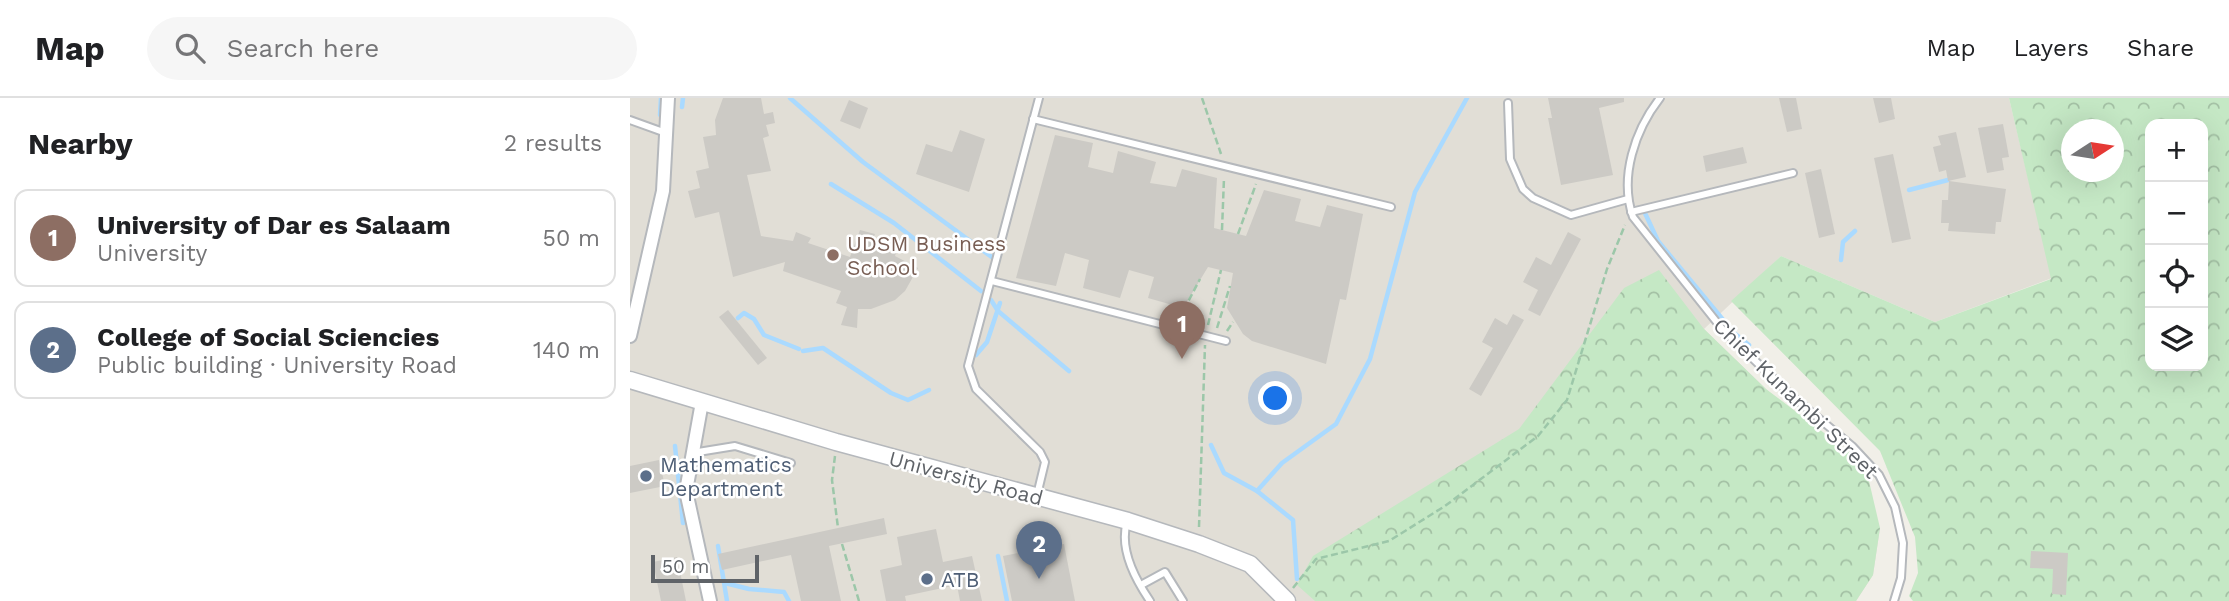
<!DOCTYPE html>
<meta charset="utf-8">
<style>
:root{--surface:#fff;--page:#f6f6f6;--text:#202124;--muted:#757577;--line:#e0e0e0;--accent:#1a73e8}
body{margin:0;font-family:"Work Sans",sans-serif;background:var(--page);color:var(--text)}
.controls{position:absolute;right:21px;top:21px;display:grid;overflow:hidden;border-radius:14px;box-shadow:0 7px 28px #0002}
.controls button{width:63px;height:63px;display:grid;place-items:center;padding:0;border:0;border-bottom:2px solid var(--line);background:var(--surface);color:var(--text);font:35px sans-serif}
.compass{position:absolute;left:1431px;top:21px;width:63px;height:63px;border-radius:50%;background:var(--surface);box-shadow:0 7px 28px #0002;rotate:78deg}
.scale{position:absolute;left:21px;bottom:18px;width:108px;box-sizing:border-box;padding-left:7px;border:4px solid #5f6368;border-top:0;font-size:19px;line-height:24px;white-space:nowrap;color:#5f6368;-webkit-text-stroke:5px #fff;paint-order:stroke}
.you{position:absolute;left:646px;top:301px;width:24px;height:24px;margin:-18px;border:5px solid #fff;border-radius:50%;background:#1a73e8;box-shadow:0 0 0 10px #1a73e833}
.badge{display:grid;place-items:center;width:46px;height:46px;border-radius:50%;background:var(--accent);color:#fff;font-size:23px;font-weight:700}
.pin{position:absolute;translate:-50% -58px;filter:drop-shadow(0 2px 4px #0008)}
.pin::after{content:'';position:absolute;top:37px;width:24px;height:21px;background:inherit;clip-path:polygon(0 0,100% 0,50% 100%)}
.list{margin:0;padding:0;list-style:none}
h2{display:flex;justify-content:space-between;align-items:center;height:91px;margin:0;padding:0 28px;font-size:30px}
h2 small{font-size:23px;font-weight:400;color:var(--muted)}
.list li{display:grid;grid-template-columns:46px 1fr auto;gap:21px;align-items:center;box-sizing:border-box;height:98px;margin:0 14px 14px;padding:0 14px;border:2px solid var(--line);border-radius:14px}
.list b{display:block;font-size:26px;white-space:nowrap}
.list p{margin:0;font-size:23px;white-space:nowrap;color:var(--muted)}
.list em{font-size:23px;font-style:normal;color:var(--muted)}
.icon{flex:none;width:38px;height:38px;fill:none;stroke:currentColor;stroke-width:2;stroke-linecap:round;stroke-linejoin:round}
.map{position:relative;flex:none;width:1599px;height:503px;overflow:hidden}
header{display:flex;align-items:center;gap:42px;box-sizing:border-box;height:98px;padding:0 35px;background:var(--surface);border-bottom:2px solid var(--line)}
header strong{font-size:33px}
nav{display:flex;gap:38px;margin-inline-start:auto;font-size:24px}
.search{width:490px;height:63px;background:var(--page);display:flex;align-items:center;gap:18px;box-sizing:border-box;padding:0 24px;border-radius:38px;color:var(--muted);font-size:26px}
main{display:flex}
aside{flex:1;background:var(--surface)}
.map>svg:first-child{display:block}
</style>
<header>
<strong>Map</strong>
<div class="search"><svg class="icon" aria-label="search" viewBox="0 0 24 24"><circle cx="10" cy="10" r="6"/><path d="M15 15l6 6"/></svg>Search here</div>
<nav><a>Map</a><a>Layers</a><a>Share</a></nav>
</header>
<main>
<aside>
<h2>Nearby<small>2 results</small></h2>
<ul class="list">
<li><span class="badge" style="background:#8d6e63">1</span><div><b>University of Dar es Salaam</b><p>University</p></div><em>50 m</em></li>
<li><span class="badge" style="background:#5c6f8a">2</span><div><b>College of Social Sciencies</b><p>Public building · University Road</p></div><em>140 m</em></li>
</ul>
</aside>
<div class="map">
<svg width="1599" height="503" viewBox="0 0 1599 503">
<defs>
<pattern id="forest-crowns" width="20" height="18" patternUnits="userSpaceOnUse" patternTransform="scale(1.75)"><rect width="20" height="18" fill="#c5e8c5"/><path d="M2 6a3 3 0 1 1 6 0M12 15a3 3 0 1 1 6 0" fill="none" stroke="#a3c0a4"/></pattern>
</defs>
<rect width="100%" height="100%" fill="#f1efe8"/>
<polygon fill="#e1ded6" points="0,0 1379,0 1422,180 1305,224 1151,158 1074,231 1136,291 1250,430 1243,477 1226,503 0,503"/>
<g fill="url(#forest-crowns)" fill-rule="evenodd">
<path d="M1379 0H1599V503H1283L1279 498 1288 475 1285 439 1250 353 1101 203 1151 158 1305 224 1421 181ZM1520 26H1573V268H1520ZM1442 32H1484V74H1442Z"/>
<polygon points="1029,172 1074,231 1136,291 1235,366 1250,430 1243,477 1226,503 685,503 667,487 683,458 889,331 994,190"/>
</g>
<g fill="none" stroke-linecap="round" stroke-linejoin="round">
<g stroke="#aadaff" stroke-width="4.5">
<polyline points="160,0 233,64 363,160"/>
<polyline points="52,9 53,0"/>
<polyline points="30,17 31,0"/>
<polyline points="201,86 264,125 351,193"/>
<polyline points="1279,92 1318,82"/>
<polyline points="1014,113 1028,143 1104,235 1119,247"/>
<polyline points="1211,162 1213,144 1225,133"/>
<polyline points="361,202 368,213 439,273"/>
<polyline points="108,220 114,215 124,221 134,237 169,251"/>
<polyline points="173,253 193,250 261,295 278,302 299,292"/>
<polyline points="346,257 357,244 370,205"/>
<polyline points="581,347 594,375 627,393 663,422 667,481"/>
<polyline points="45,348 53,425"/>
<polyline points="627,393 652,365 706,326 740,261 785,94 837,0"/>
<polyline points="88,448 97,503"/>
<polyline points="368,458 377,503"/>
<polyline points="95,485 119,491 154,494 159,503"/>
</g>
</g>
<g fill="#cccac5">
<polygon points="93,0 131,0 134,16 143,14 145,25 136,27 139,38 133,40 141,73 117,77 131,138 163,143 166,134 181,140 178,145 220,159 230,132 245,136 243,141 268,149 265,158 288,170 275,193 265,202 241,211 228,211 227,230 211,227 217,209 206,205 211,193 153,173 155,164 103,179 89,114 65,120 58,93 70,90 66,73 79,70 73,39 86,37 85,22"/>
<polygon points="918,0 994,0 994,4 969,10 983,77 931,87 918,20 922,20"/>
<polygon points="1149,0 1166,0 1172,31 1157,34"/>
<polygon points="1243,0 1261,0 1265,21 1249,25"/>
<polygon points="219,2 238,10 230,31 210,23"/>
<polygon points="1373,26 1379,59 1372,60 1374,72 1357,75 1348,30"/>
<polygon points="330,32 355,41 339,94 286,76 296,46 322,54"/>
<polygon points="1326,34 1336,79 1318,83 1316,72 1309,74 1303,49 1311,47 1308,38"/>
<polygon points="425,37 463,45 458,69 483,75 488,53 526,64 520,85 546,89 552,71 587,80 584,130 616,138 634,92 671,101 665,123 690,129 697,107 733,116 716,202 710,201 696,266 622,243 613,236 597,210 603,175 578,169 553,210 518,200 524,179 499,172 490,200 453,190 459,162 435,155 426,188 386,180"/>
<polygon points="1113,49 1117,65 1076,74 1073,58"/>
<polygon points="1263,56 1281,141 1262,145 1244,60"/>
<polygon points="1191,71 1205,136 1189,140 1175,75"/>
<polygon points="1319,83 1376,91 1371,124 1366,124 1365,136 1318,133 1319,125 1311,125 1312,102 1318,102"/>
<polygon points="938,134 951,141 910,218 898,212 908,192 893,184 906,159 921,167"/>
<polygon points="98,212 137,260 128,267 89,219"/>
<polygon points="883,216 894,222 851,298 839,291 863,250 852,244 865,220 877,227"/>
<polygon points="29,362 35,388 0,395 0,368"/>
<polygon points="254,420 257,436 199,448 211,503 171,503 161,457 92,472 88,456"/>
<polygon points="306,431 313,464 342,458 352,503 330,503 327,487 275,498 276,503 256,503 250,472 272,467 267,439"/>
<polygon points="434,446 445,503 382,503 373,458"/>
<polygon points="1401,453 1438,455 1436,497 1422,496 1423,471 1400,470"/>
<polygon points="47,459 56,503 31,503 23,464"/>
</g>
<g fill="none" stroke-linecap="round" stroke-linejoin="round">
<g stroke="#b5b8bc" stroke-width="10">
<g id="service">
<path d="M1030 0C1005 32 989 79 1003 119L1093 232 1162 298 1222 348 1249 377 1265 409 1273 445 1271 480 1264 503"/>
<polyline points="878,5 880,61 893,91 903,100 941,117 998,101"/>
<polyline points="403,21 761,109"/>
<polyline points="0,22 36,35"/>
<polyline points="1001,114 1163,75"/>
<polyline points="362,183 596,243"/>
<polyline points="62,355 105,348 161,365"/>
<polyline points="407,397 415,364 410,354 346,291 338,268 409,0"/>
<path d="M497 424C489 450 505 481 520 503"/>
<polyline points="511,487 535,474 553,503"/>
</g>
</g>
<g stroke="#b5b8bc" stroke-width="16">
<g id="minor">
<polyline points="0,238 33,93 38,0"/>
<polyline points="72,304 56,393 80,503"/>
</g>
</g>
<g stroke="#b5b8bc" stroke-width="19">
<polyline id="tertiary" points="0,282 206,344 498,423 569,446 620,466 657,503"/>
</g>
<g stroke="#9cc7a9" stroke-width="2.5" stroke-dasharray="7 3.5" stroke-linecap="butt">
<polyline points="572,0 591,56"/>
<polyline points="592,132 594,80"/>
<polyline points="608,136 626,86"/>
<polyline points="549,221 570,181"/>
<polyline points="578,227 591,172"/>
<polyline points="587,230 600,188"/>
<polyline points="597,233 603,224"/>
<polyline points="205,358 202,382 208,430"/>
<polyline points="569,429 575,247"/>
<polyline points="212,446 229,503"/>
<polyline points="663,490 686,461 759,443 815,408 908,338 937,302 977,171 995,127"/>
</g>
<use href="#service" stroke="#fff" stroke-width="6"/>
<use href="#minor" stroke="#fff" stroke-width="12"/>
<use href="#tertiary" stroke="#fff" stroke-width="16"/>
</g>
<circle fill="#8d6e63" stroke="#fff" stroke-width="2.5" cx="203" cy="157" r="7"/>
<g fill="#5c6f8a" stroke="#fff" stroke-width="2.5">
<circle cx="16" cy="378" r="7"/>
<circle cx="297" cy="481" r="7"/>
</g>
<g text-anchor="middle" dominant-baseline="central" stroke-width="5" stroke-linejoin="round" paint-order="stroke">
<g font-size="21" fill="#785e54" stroke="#fff" text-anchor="start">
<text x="217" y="145">UDSM Business<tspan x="217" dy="24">School</tspan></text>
</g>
<g font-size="21" fill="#5f6368" stroke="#fff">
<text transform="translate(1166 300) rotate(44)">Chief Kunambi Street</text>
<text transform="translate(336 380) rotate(15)">University Road</text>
</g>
<g font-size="21" fill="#4e5e75" stroke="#fff" text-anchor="start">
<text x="30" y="366">Mathematics<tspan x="30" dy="24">Department</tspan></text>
<text x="311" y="481">ATB</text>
</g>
</g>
</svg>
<div class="controls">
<button>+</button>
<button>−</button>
<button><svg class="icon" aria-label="locate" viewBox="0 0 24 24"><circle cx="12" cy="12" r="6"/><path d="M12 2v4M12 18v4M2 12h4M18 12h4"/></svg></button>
<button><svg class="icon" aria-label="layers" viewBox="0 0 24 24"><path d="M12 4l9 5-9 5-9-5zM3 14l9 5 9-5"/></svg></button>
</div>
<svg class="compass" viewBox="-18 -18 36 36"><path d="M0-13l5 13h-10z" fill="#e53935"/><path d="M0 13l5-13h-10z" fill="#757577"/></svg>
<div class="scale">50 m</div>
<div class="you"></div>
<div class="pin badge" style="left:552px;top:261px;background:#8d6e63">1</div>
<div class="pin badge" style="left:409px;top:481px;background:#5c6f8a">2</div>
</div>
</main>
